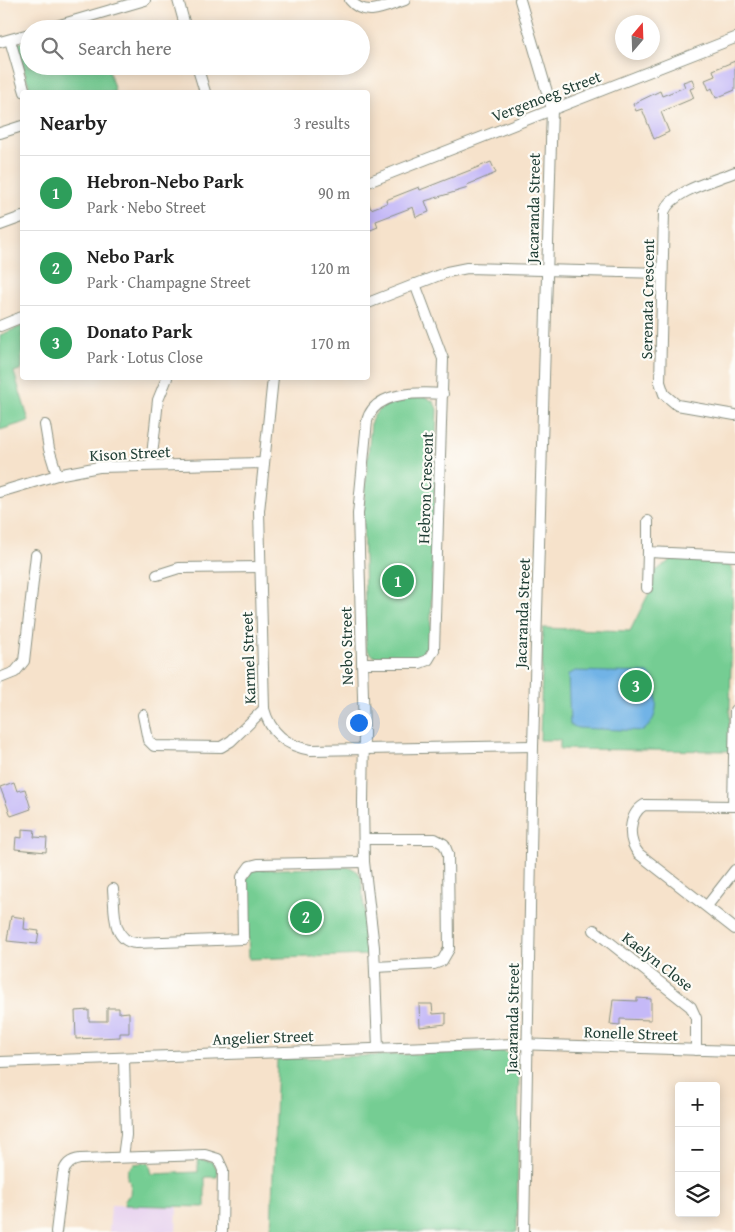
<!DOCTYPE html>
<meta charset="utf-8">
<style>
:root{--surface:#fff;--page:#f6f6f6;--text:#222;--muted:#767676;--line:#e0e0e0;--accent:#1f6fb2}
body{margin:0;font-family:"Gentium Book Plus",serif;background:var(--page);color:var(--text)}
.controls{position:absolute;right:15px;bottom:15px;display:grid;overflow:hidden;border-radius:5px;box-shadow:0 2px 12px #0003}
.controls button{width:45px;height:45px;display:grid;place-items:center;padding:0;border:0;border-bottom:1px solid var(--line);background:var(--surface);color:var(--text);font:25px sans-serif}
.compass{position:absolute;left:615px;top:15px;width:45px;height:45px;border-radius:50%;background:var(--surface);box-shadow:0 2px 12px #0003;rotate:19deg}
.you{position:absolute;left:358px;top:722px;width:18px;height:18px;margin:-12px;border:4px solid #fff;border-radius:50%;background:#1a73e8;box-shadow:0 0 0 8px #1a73e833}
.badge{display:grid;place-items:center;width:32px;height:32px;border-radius:50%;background:var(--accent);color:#fff;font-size:16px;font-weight:700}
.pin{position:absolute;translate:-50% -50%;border:2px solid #fff;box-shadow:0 1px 5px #0006}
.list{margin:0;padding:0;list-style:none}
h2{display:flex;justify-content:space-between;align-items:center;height:65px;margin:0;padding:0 20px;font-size:21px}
h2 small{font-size:16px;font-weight:400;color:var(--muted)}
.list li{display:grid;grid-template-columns:32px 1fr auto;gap:15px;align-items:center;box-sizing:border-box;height:75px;padding:0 20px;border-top:1px solid var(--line)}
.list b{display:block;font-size:19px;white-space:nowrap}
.list p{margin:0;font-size:16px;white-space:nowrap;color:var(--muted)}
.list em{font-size:16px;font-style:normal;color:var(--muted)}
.icon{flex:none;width:28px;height:28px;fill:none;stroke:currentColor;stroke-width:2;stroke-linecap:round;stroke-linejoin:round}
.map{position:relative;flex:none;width:735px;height:1232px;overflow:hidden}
.search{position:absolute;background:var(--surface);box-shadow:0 2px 12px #0003;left:20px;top:20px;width:350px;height:55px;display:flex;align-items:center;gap:12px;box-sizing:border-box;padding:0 18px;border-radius:28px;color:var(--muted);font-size:19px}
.panel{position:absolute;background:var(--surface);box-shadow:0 2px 12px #0003;left:20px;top:90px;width:350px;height:290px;border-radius:5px}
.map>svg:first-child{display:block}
</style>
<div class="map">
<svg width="735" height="1232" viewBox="0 0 735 1232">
<rect width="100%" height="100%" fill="#fdfcf7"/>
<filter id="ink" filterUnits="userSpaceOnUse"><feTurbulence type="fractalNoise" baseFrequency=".02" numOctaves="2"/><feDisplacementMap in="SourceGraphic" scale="10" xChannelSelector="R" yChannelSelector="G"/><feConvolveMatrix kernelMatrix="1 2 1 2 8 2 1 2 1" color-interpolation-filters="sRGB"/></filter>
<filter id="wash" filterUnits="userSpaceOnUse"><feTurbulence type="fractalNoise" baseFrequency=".0096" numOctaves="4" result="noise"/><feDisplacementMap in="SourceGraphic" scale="20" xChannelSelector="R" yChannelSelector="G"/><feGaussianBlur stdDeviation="1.12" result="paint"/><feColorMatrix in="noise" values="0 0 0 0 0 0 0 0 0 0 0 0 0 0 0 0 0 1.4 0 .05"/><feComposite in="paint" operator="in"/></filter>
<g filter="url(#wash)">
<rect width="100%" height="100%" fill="#f6e2cb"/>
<polygon fill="#e7d2ef" points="111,1205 177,1207 176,1232 109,1232"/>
<g fill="#74cd93" stroke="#4a8564">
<polygon points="29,40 29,66 108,66 115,92 31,92 16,44"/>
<polygon points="22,326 22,369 14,372 29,421 0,430 0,335"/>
<path d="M426 397 434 402 437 409 430 649 421 657C406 660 372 665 366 647L363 515 371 422C378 401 407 398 426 397Z"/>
<path d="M672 559C688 560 727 555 733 571L729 751 560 749V740H540L543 628 630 631 649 593H652L653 573Z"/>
<polygon points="350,867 357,871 361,877 369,955 249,959 246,880 252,870"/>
<polygon points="503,1051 515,1058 519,1072 517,1232 271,1232 277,1059"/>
<polygon points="198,1159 213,1162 218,1171 217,1177 205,1177 205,1207 124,1205 125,1199 130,1195 131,1183 127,1179 128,1170 134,1164 149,1162 152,1174 198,1172"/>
</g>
<path fill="#71b3e6" stroke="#48788d" d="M575 671 648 673 656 682C656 702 660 718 643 731L578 728 570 725 568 675Z"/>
<g id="blocks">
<g fill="#c5b9f7">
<polygon points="735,61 735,90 716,98 712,88 709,90 705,80 715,76 713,70"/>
<polygon points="692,79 695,87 690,89 694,98 661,112 669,132 654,139 642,109 636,111 633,104 660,91 662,96 685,87 683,82"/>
<polygon points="491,162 496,173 467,185 468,188 425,201 429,212 416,217 413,207 376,221 378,227 368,231 368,201 371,209 387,203 386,200 419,187 420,190"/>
<polygon points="14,782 17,791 25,789 31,809 11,816 0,787"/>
<polygon points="22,829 35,830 34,837 47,838 46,852 15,849 16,837 22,838"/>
<polygon points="11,916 25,918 24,929 39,931 37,944 7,941"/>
<polygon points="637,998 651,999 651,1020 620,1019 620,1025 610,1024 613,1000 637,1001"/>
<polygon points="419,1004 432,1004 433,1014 446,1013 446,1024 420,1027"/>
<polygon points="107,1008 119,1008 119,1013 129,1012 129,1033 120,1033 120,1037 76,1039 75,1011 89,1010 89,1021 107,1021"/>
</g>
</g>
</g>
<g filter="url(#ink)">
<use href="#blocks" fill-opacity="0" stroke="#8a9080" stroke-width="1"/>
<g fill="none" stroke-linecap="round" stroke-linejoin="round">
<g stroke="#8a9080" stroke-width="12">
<g id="minor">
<polyline points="178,0 186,29"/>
<path d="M350 0C365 19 387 6 405 0"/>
<polyline points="520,0 552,109 533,746 524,1232"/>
<polyline points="46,29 145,0"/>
<polyline points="10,40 25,92"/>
<polyline points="0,42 29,34"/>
<polyline points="197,66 205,92"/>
<polyline points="0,133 22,126"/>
<path d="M735 172C714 181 673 190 664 212L660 382 664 394 677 405 735 415"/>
<polyline points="368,182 735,38"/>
<polyline points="0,225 22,217"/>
<polyline points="368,303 447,272 467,268 662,273"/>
<polyline points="0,326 22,317"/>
<path d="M273 378 259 511 264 709C270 732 286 746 311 750L533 746"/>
<polyline points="45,425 49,449 57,475"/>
<polyline points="151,465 158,400 167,378"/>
<polyline points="0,492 57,475 99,467 264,463"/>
<polyline points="648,521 648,552 735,556"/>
<polyline points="157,575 179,568 260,567"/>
<polyline points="647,588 648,552"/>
<polyline points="362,663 420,663 428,660 434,650 443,359 415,284"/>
<polyline points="0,678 15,672 24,661 36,555"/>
<polyline points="143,715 148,740 154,746 221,747 231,741 264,709"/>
<polyline points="733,806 735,710"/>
<path d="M735 806 644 805C628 815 627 840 639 854L735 929"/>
<polyline points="364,839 435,839 444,844 448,854 449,949 442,961 434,964 375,967"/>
<path d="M113 889C115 908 111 941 136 943L243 939 242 877 250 866 258 864 364 862"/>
<polyline points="707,906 735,870"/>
<polyline points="594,930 691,1007 696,1018 696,1050"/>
<path d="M378 1048 374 947 364 862 363 802 364 733 358 514 367 421C374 391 419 392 443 394"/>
<polyline points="0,1062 516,1044 735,1051"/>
<polyline points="123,1157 126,1135 124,1058"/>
<path d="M56 1232 63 1174C65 1165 71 1160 80 1159L205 1155 218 1159 223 1170 222 1232"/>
</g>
</g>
<use href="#minor" stroke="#fff" stroke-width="10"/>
</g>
</g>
<g text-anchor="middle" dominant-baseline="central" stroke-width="4.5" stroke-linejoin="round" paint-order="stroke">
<g font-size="16" fill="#1f3d34" stroke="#fdfcf7">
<text transform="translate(546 96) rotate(-21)">Vergenoeg Street</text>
<text transform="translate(533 208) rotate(-89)">Jacaranda Street</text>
<text transform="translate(647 299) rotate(-89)">Serenata Crescent</text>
<text transform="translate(130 453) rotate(-3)">Kison Street</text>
<text transform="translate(425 488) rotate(-88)">Hebron Crescent</text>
<text transform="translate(522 613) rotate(-88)">Jacaranda Street</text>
<text transform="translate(346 646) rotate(-91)">Nebo Street</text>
<text transform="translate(248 658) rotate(-92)">Karmel Street</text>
<text transform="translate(658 961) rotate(38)">Kaelyn Close</text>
<text transform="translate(512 1018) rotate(-89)">Jacaranda Street</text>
<text transform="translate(631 1033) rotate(2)">Ronelle Street</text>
<text transform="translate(263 1037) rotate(-2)">Angelier Street</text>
</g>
</g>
</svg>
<div class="controls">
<button>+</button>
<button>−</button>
<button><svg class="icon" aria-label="layers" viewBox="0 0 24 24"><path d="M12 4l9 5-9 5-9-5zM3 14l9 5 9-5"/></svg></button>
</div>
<svg class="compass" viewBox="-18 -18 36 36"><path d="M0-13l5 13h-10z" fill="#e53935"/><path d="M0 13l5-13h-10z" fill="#767676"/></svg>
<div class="you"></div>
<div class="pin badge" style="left:398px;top:581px;background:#2e9e5b">1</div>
<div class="pin badge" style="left:306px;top:917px;background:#2e9e5b">2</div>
<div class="pin badge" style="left:636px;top:686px;background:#2e9e5b">3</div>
<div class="search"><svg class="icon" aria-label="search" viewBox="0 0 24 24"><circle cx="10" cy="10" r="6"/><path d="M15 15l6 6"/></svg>Search here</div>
<section class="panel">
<h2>Nearby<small>3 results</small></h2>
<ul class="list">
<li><span class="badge" style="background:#2e9e5b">1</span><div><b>Hebron-Nebo Park</b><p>Park · Nebo Street</p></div><em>90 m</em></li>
<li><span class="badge" style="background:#2e9e5b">2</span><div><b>Nebo Park</b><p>Park · Champagne Street</p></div><em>120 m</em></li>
<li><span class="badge" style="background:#2e9e5b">3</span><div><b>Donato Park</b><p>Park · Lotus Close</p></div><em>170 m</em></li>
</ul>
</section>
</div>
